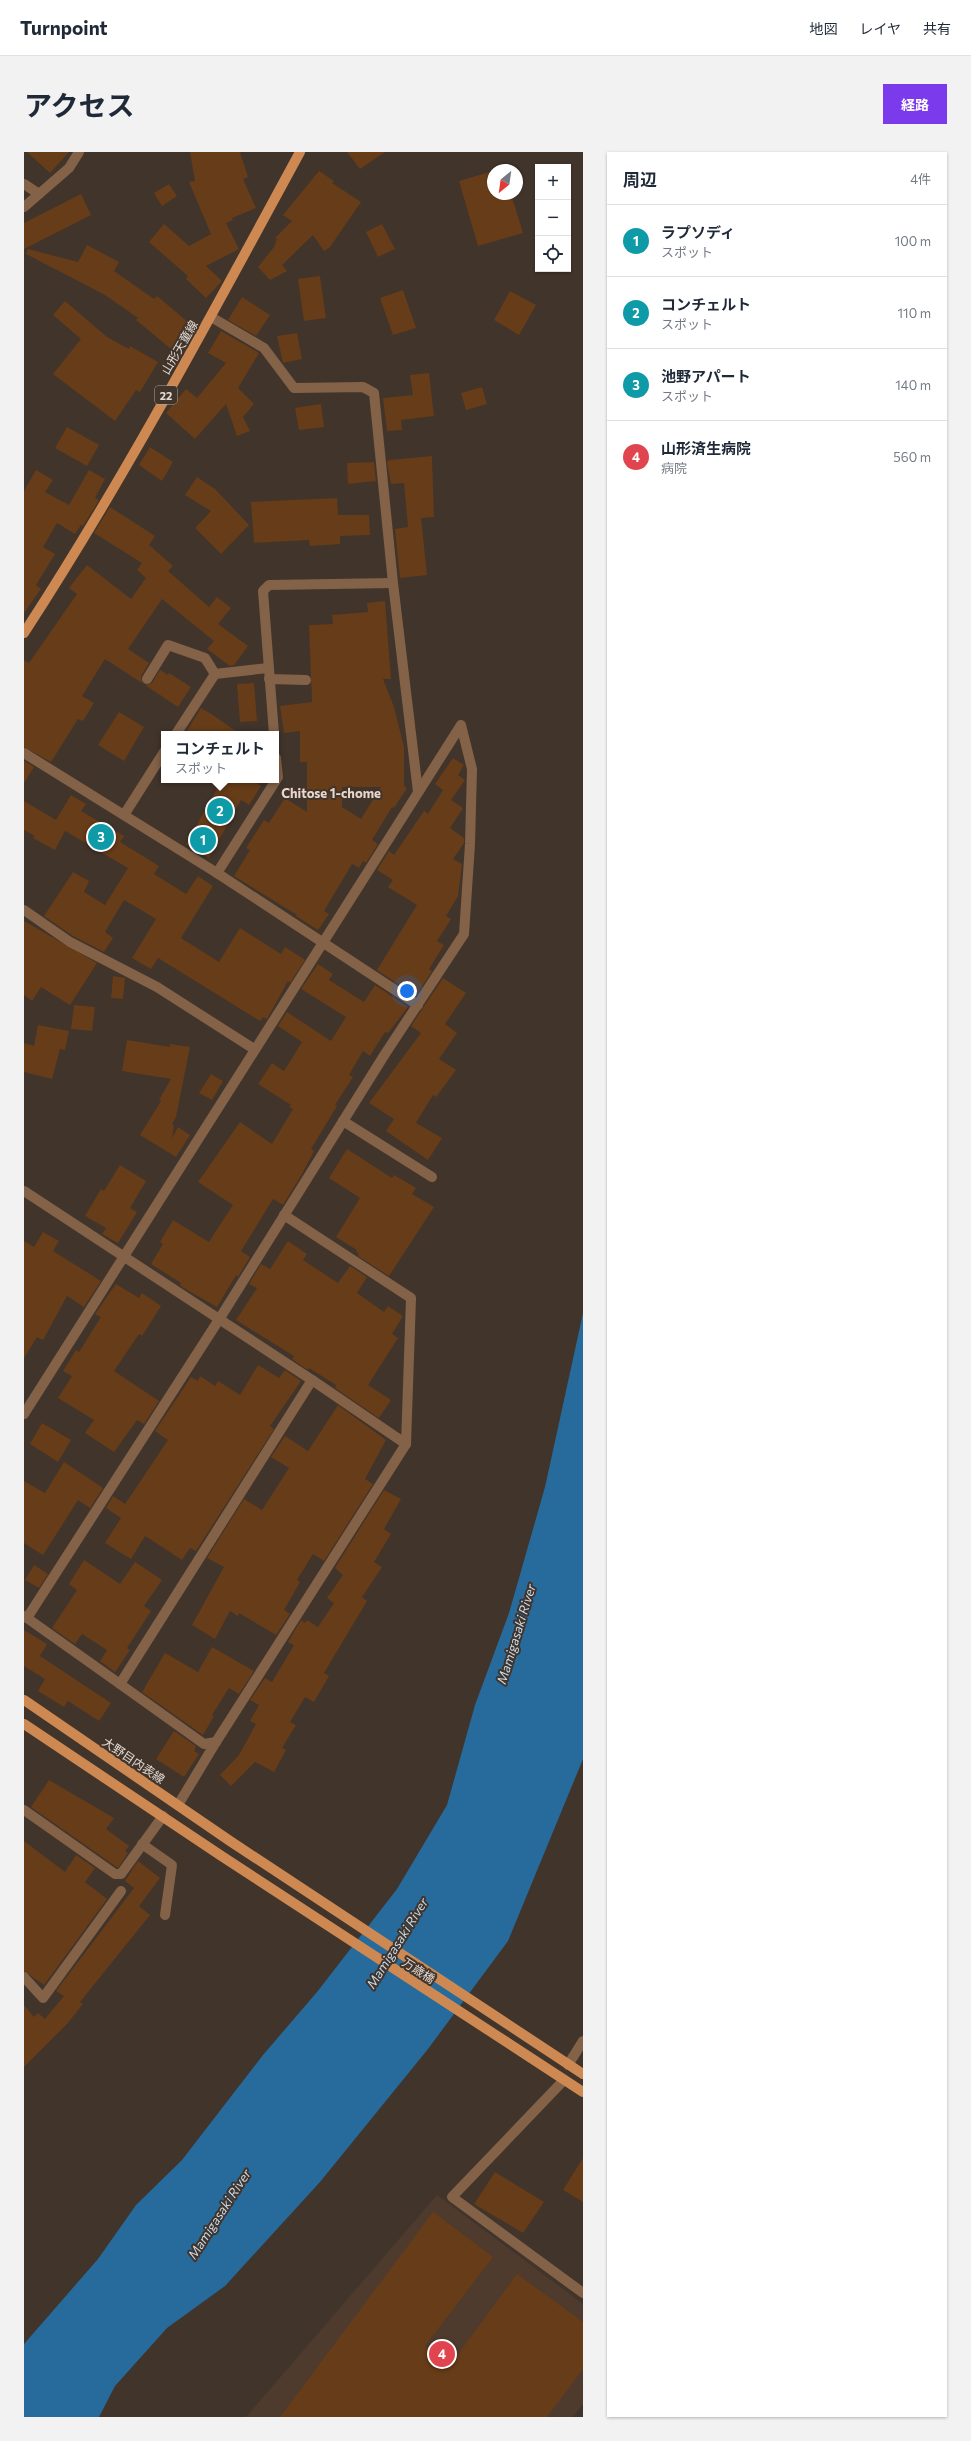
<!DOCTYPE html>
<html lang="ja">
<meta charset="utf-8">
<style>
:root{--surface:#fff;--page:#f2f2f3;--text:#1f2937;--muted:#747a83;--line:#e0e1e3;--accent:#7c3aed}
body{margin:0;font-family:Commissioner,"Noto Sans JP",sans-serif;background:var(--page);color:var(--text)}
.controls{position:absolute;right:12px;top:12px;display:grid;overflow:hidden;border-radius:0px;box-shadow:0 1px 3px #0004}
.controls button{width:36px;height:36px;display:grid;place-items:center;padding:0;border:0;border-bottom:1px solid var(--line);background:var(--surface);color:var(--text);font:20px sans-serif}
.compass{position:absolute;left:463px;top:12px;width:36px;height:36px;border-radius:50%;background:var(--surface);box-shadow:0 1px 3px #0004;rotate:209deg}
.you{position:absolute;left:383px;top:839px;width:14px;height:14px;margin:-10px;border:3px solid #fff;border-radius:50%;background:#1a73e8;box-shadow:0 0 0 6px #1a73e833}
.badge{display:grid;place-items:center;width:26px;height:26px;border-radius:50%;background:var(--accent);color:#fff;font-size:13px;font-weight:700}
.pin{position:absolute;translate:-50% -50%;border:2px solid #fff;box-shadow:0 1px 4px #0006}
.popup{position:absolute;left:137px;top:579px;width:118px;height:52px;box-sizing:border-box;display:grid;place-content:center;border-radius:0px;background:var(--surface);filter:drop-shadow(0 1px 3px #0005);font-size:13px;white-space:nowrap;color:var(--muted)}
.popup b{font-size:15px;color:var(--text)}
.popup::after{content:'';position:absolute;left:50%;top:100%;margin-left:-8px;border:8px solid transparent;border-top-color:var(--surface)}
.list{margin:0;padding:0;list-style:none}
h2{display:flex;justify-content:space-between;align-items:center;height:52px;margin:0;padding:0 16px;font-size:17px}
h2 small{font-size:13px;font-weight:400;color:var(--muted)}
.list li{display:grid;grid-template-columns:26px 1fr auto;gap:12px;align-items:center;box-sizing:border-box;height:72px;padding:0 16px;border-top:1px solid var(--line)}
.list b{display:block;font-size:15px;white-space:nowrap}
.list p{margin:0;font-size:13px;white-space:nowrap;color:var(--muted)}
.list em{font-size:13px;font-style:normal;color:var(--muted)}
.icon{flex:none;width:22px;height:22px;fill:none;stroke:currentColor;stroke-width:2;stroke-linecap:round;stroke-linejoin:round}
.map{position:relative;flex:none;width:559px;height:2265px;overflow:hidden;border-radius:0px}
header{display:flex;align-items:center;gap:24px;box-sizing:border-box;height:56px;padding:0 20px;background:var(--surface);border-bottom:1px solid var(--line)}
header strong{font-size:19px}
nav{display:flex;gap:22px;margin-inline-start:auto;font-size:14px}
.intro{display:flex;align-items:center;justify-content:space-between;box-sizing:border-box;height:96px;padding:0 24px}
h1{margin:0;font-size:28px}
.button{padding:10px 18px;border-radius:0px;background:var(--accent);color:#fff;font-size:14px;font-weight:700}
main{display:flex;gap:24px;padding:0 24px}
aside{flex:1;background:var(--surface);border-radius:0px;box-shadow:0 1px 3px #0004}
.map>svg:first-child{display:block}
</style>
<header>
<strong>Turnpoint</strong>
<nav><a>地図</a><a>レイヤ</a><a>共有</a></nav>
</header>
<div class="intro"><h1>アクセス</h1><a class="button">経路</a></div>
<main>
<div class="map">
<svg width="559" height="2265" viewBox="0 0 559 2265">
<rect width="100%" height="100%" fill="#41342b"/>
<polygon fill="#4e3b2d" points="413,2043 559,2152 559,2252 549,2265 222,2265"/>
<polygon fill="#276a9c" points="559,1161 559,1607 484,1789 404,1897 296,2030 201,2134 143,2176 91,2234 75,2265 0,2265 0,2192 74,2107 112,2053 158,2008 239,1903 293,1840 373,1737 423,1653 451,1553 485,1461 521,1335"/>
<g fill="#673c18" fill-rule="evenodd">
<polygon points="3,0 45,0 26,21"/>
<polygon points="166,0 216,0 224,25 219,27 232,56 208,66 209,68 202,71 215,97 182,114 198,129 182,146 162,127 164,124 125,90 140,72 165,94 187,82 165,30 171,29"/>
<polygon points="323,0 361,0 336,17"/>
<polygon points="295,19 310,29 308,31 337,50 306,95 300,99 289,83 258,113 263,119 246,128 234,115 250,95 253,87 251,86 268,69 259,63"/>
<polygon points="469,19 469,42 487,42 499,81 454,94 435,29"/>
<polygon points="145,32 153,44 138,54 130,41"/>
<polygon points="57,42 67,63 0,97 0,71"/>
<polygon points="358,72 371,97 354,105 342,80"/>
<polygon points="63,93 95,110 90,119 130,147 133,144 171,176 152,197 147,197 112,168 114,166 81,143 2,102 4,97 54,110"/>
<polygon points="296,124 302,166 280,169 274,127"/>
<polygon points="379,138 392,176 369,183 356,146"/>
<polygon points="486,139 512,153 495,183 470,168"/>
<polygon points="218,145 246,163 232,184 204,168"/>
<polygon points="41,149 83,185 105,197 106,194 134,210 116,240 112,238 91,269 29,222 57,187 29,163"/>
<polygon points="197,179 235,201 214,236 230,252 219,265 226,279 213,284 202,252 171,287 142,261 162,237 173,246 202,211 184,201"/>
<polygon points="273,181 278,207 259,211 253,184"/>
<polygon points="405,221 410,264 377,268 378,278 363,279 359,246 389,243 386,223"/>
<polygon points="458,235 463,252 442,258 437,241"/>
<polygon points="297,252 300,275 275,278 271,256"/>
<polygon points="43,275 75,293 63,314 31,296"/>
<polygon points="126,295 149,310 138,329 115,313"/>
<polygon points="408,304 410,365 397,366 403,423 376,426 371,377 384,375 380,331 367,332 363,310 365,308"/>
<polygon points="350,310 352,329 324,332 323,311"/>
<polygon points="12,318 29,328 21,340 45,353 65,318 81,327 71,346 75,348 59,374 57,373 51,382 33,371 19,395 31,402 12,433 17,437 0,461 0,339"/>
<polygon points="173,325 191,337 225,373 197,402 171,376 187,359 161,343"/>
<polygon points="313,346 314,363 345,363 346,383 316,384 316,392 286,394 285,388 230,391 227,350"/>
<polygon points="86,355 131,384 125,393 149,414 144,419 185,455 193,445 207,456 194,472 224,494 210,513 206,514 183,497 190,489 138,447 104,497 125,511 117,524 118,531 81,507 58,544 70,551 59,569 54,567 27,610 0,595 0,508 5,511 53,442 45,436 63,413 107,447 122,426 113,418 118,411 70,381"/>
<path d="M361 449 367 527H359L370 555 380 595V634L383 636 370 656 368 655 348 688 354 692 342 711 339 709 335 716 328 712 300 759 305 762 294 778 272 764 273 763 210 724 226 698 222 696 240 668 245 671 261 646 283 660V610H276V579L260 581 256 554 288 550 285 473 309 472 308 463 344 460 343 451ZM318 635H357L337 667 318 655Z"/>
<polygon points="136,518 144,523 145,521 167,535 154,555 121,533 128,531"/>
<polygon points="230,531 233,569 216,570 213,532"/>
<polygon points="177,556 186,561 216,582 161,582"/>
<polygon points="95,560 120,575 100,609 74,593"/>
<polygon points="429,606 440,613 434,623 441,628 427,648 439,656 426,676 440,686 440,691 429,707 438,712 434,744 422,764 427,767 413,789 420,793 405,817 408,819 392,844 353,818 393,753 364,735 369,728 353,718 365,699 370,703 400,659 404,662 419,638 411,632"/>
<polygon points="0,609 10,615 0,631"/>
<polygon points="198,628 228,628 237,634 225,653 217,648 185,706 162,692"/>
<polygon points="47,643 62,652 57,659 100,684 96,690 135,714 130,722 162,742 174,724 189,734 157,786 195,810 216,776 257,802 261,795 281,808 266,831 264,829 243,867 239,865 236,869 134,806 127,817 108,806 132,767 100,748 81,780 89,786 80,800 49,784 20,764 49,720 65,729 60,740 81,753 104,716 41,679 31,698 9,686 11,684 0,678 0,649 32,668"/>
<polygon points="0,769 73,811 46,853 17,835 8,849 0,843"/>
<polygon points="294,812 309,822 305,828 340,850 351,833 384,855 364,881 361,880 346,904 339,899 325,923 329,925 311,953 313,954 287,997 290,999 278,1022 259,1053 249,1047 217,1099 226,1105 214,1125 212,1123 193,1155 158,1135 156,1133 157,1131 127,1112 139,1092 136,1090 149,1068 185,1090 190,1082 209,1053 174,1030 216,970 248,992 269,957 265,955 267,953 234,932 248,911 260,919 278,890 254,874 263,860 307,889 322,865 277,837"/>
<polygon points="89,824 101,826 99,847 87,846"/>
<polygon points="419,826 442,841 421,872 433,881 415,907 432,918 412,945 409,943 392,971 418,986 404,1008 362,979 370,967 345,951 397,881 387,874"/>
<polygon points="50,853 71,855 68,879 47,877"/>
<polygon points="14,873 45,879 41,898 36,897 28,927 0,920 0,891 10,894"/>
<polygon points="103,888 146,895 146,892 166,895 152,965 148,972 150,973 148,986 154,975 166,983 152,1005 116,983 137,949 135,948 147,927 98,919"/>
<polygon points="187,922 199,929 188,948 175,941"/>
<polygon points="323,997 368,1026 370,1023 392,1036 388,1042 410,1055 365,1124 334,1104 335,1102 332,1099 333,1098 312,1085 336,1046 305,1026"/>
<polygon points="96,1013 122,1029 106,1056 113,1060 94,1091 78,1082 82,1076 61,1064 77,1037 80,1039"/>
<polygon points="19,1080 35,1089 29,1099 77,1129 60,1155 43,1144 19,1188 13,1185 0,1206 0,1089 10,1095"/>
<polygon points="264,1089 283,1102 279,1108 314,1131 326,1114 343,1125 333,1141 360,1160 364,1154 379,1164 368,1182 374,1186 344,1233 367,1248 355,1266 311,1236 312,1233 285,1216 284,1218 268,1207 270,1204 212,1168 233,1136 225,1132 237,1112 246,1117"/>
<polygon points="92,1132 115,1146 118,1141 137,1154 118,1184 115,1182 90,1219 135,1249 120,1272 113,1268 90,1300 61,1281 70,1268 34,1246 48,1224 39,1219 52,1198 55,1200 77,1165 71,1162"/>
<polygon points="234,1213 255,1226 261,1218 277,1229 246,1274 250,1277 172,1399 166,1396 158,1408 121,1384 107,1407 81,1391 97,1366 82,1356 89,1344 101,1352 144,1288 131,1279 167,1225 174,1229 176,1224 191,1234 194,1229 216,1243"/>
<polygon points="314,1253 362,1288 341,1327 349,1332 300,1409 289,1402 273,1428 276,1430 260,1458 266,1462 252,1483 215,1461 214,1464 206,1459 191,1487 168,1473 200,1415 183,1406 220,1347 238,1358 265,1316 247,1305 261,1284 284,1299"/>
<polygon points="18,1271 47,1288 34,1310 6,1292"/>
<polygon points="40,1310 79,1336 66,1356 54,1348 19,1403 0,1391 0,1329 21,1341"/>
<polygon points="360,1338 377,1347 360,1377 367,1382 350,1410 358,1415 338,1445 343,1449 300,1521 305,1524 290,1550 281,1545 266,1570 272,1573 258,1596 262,1598 250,1620 231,1610 207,1634 196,1623 215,1603 232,1572 226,1569 235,1553 226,1548 241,1526 248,1530 270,1493 264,1490 277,1468 281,1471 283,1468 294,1475 310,1451 303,1446 319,1423 311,1416"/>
<polygon points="60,1408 96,1432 111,1410 138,1428 120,1454 127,1459 103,1496 106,1498 91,1520 76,1509 83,1498 58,1482 51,1492 28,1476 53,1438 45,1432"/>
<polygon points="10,1413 24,1422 15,1436 1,1428"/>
<polygon points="0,1478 23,1492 16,1504 87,1551 75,1569 44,1549 40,1555 14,1539 21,1527 0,1514"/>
<polygon points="188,1495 230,1519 215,1542 205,1536 188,1563 190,1564 179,1583 118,1540 141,1501 174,1520"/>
<polygon points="150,1579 172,1594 170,1599 175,1602 160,1625 132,1607"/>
<polygon points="25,1628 90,1666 82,1677 105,1694 101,1699 104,1701 94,1716 7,1655"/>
<polygon points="0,1689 41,1720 52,1703 71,1716 61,1730 83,1747 20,1833 0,1819"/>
<polygon points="114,1709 136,1726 115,1754 126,1763 56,1850 59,1852 43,1872 0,1915 0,1853 10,1865 14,1861 21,1867 40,1844 32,1839 110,1736 101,1729"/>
<polygon points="559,2006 559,2050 539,2038"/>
<polygon points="471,2020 520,2050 499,2081 450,2052"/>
<polygon points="409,2060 469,2105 401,2194 426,2213 493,2122 559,2170 559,2217 523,2265 256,2265"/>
</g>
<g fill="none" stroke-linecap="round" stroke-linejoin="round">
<g stroke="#846248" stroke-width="10">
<polyline points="0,32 15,42"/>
<polyline points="0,55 45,16 55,0"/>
<polyline points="187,165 240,196 270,236 339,235 350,241 369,431 394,640"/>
<polyline points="123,527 144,493 181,506 191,522"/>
<polyline points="245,527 282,528"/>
<polyline points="152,582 191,522 244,516"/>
<polyline points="250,582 239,439 245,433 369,431"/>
<polyline points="0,601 193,721"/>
<polyline points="252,606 254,625 193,721 394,853"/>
<polyline points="100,663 140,600"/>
<polyline points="0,758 46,790 133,835 230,897"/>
<polyline points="319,969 408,1025"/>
<polyline points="0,1039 288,1228 96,1532 3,1466"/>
<polyline points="260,1063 387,1146 382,1292 288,1228"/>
<polyline points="0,1262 437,573 448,617 446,692 440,782 361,902 196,1166 3,1466 0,1464"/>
<polyline points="96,1532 180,1592 192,1590 382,1292"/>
<polyline points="154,1653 192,1590"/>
<polyline points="0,1658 91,1722 97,1722 139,1664"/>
<polyline points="118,1692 148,1713 141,1763"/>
<polyline points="0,1825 19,1846 97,1739"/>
<polyline points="544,1913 559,1889"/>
<polyline points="540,1928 428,2045 559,2141"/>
</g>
<g stroke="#ce8952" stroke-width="10">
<path d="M0 481C101 326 188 162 276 0"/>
<polyline points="0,1548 206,1689 559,1922"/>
<polyline points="0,1572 196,1703 559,1940"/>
</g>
</g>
<g text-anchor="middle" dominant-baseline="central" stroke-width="4" stroke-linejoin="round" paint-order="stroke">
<rect fill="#41342b" stroke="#b2a8a1" stroke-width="1" x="131" y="234" width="22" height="18" rx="3"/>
<g font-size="11" font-weight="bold" fill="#e2dad4">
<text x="142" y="243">22</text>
</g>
<g font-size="12" fill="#e2dad4" stroke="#41342b">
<text transform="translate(155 195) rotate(-60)">山形天童線</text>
<text transform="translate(110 1608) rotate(34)">大野目内表線</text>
<text transform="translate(395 1818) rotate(33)">万歳橋</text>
</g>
<g font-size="13" font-weight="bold" fill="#e9d7cc" stroke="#41342b">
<text x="307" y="641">Chitose 1-chome</text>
</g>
<g font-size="13" font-style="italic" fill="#c7dbec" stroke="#41342b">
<text transform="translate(492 1482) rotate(-73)">Mamigasaki River</text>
<text transform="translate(373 1791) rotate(-58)">Mamigasaki River</text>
<text transform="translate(195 2062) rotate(-57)">Mamigasaki River</text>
</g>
</g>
</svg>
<div class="controls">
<button>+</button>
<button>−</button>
<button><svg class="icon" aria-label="locate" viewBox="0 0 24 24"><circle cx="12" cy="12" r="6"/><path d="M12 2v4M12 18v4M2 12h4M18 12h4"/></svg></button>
</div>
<svg class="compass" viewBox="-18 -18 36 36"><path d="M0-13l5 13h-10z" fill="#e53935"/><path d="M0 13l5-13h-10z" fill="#747a83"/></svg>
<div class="you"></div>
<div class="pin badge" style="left:179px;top:688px;background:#0f9aa8">1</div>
<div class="pin badge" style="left:196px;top:659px;background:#0f9aa8">2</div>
<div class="popup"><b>コンチェルト</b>スポット</div>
<div class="pin badge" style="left:77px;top:685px;background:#0f9aa8">3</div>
<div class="pin badge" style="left:418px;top:2202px;background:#e0444e">4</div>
</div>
<aside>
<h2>周辺<small>4件</small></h2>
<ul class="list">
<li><span class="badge" style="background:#0f9aa8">1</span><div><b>ラプソディ</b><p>スポット</p></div><em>100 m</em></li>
<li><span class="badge" style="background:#0f9aa8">2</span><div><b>コンチェルト</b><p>スポット</p></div><em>110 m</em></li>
<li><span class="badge" style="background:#0f9aa8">3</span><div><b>池野アパート</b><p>スポット</p></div><em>140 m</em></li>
<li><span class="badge" style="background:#e0444e">4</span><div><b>山形済生病院</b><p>病院</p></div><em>560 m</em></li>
</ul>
</aside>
</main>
